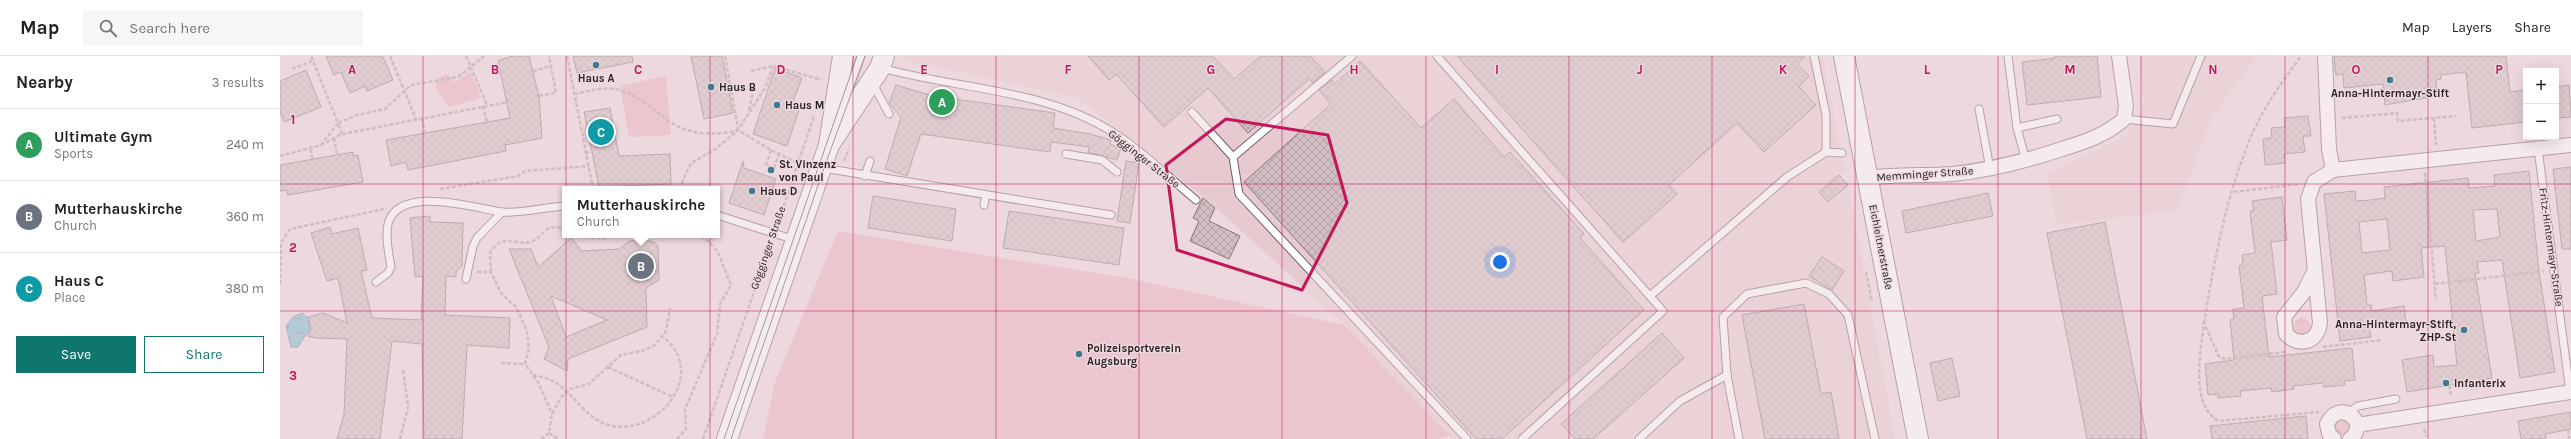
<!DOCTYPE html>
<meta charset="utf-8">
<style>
:root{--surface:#fff;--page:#f6f6f6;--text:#222;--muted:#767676;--line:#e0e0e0;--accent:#0f766e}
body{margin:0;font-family:Karla,sans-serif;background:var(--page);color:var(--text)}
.controls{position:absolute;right:12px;top:12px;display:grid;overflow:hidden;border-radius:0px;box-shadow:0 4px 16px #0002}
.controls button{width:36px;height:36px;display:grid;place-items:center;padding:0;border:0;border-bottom:1px solid var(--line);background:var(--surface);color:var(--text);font:20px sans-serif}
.you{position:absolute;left:1220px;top:206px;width:14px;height:14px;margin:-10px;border:3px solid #fff;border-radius:50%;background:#1a73e8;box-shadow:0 0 0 6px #1a73e833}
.badge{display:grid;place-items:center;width:26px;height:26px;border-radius:50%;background:var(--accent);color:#fff;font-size:13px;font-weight:700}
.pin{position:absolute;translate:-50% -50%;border:2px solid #fff;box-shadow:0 1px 4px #0006}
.popup{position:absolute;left:282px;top:130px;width:158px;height:52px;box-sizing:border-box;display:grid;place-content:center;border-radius:0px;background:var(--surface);filter:drop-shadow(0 1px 3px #0005);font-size:13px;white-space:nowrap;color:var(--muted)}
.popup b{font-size:15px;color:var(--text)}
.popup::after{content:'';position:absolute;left:50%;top:100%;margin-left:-8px;border:8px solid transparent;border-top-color:var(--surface)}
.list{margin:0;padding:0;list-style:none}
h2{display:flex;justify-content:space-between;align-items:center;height:52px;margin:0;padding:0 16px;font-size:17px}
h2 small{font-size:13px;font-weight:400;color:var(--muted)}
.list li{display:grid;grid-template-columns:26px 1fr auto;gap:12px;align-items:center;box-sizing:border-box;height:72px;padding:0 16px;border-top:1px solid var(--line)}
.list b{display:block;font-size:15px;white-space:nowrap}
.list p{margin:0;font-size:13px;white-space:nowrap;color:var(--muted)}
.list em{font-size:13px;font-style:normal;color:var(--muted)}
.actions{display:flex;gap:8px;padding:12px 16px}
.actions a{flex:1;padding:9px 0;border:1px solid var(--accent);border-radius:0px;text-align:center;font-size:14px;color:var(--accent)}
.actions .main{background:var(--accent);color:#fff}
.icon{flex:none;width:22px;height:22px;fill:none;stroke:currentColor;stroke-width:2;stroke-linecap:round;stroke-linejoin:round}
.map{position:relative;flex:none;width:2291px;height:383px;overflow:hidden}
header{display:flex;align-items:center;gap:24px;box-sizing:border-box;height:56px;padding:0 20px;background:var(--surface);border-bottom:1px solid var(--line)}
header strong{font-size:19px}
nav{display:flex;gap:22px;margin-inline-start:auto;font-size:14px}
.search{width:280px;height:36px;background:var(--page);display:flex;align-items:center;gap:10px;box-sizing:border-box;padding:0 14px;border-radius:0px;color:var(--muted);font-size:15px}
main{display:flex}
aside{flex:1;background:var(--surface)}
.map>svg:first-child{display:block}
</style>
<header>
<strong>Map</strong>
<div class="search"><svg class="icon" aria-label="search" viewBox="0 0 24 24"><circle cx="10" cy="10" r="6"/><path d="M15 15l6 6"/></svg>Search here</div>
<nav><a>Map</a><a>Layers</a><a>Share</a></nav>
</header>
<main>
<aside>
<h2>Nearby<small>3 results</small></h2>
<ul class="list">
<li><span class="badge" style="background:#2e9e5b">A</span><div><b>Ultimate Gym</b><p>Sports</p></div><em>240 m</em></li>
<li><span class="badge" style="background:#6b7280">B</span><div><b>Mutterhauskirche</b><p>Church</p></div><em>360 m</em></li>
<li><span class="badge" style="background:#0f9aa8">C</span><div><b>Haus C</b><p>Place</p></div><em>380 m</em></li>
</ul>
<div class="actions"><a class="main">Save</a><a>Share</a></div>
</aside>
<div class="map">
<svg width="2291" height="383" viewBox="0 0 2291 383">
<defs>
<pattern id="grass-tufts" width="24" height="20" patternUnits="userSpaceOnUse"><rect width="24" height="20" fill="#e9afbc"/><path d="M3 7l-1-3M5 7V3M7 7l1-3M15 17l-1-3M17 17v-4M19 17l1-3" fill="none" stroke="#c896a1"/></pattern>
<pattern id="water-ripples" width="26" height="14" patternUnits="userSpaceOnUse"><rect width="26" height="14" fill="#74b5cf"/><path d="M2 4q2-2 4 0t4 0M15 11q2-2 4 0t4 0" fill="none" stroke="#5f93a8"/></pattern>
<pattern id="building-cross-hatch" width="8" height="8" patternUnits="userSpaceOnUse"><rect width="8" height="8" fill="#d2bec2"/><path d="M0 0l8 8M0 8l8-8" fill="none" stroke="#b4a3a6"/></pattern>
</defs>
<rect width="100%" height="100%" fill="#edd9dd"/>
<g fill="#e7c9d0">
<polygon points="624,0 1542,0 1565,115 1559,119 1568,129 1615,383 1173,383 1064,269 930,146 798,42 623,4"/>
<polygon points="1859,0 1978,0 1933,59 1897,154 1777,169 1767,118 1847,80 1864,49"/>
</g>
<g fill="url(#grass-tufts)">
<circle cx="2022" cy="271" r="9"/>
<circle cx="2062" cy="371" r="8"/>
</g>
<g fill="#e9afbc">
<polygon points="191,16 201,42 168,51 156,32 157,23 165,18 170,20 174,26"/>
<polygon points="386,20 391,79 349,81 340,30"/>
<polygon points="558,175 852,223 1064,269 1170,380 1157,383 483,383 495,326"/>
</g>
<polygon fill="url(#water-ripples)" stroke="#5e899b" points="22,257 28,262 32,279 27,277 18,291 11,291 6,270 13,261"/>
<g fill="url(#building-cross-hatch)" stroke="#877478" fill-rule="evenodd">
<polygon points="46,0 100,0 103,1 113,24 87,35 85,30 70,37 61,16 54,19"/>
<polygon points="232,0 249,0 259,41 262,82 225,89 226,95 128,114 126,106 111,110 106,84 230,62 218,5"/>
<polygon points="293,0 352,0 353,6 297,17"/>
<polygon points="411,0 442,0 453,57 424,63"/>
<polygon points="808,0 933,0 954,23 981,0 1030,0 1045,16 1032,27 1029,23 968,77 928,32 884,71 836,18 829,24"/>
<polygon points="1177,0 1525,0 1517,8 1529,20 1519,31 1536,49 1484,96 1457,67 1389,129 1397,138 1343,186"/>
<polygon points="1775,0 1817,0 1821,41 1747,49 1742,6 1776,2"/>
<polygon points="2054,0 2226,0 2230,36 2246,34 2246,66 2192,72 2186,16 2161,19 2161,23 2156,24 2157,40 2105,49 2103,28 2064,32 2063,18 2056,19"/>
<polygon points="1080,5 1141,72 1174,43 1224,101 1230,96 1304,178 1300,182 1364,254 1222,383 1196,383 964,126 1051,48 1039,34 1052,24 1055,28"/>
<polygon points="495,12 522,22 511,51 519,54 507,90 473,78"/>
<polygon points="26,14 41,51 4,66 0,56 0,25"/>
<polygon points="616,29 653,40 775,57 773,72 810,78 831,84 830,88 841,92 837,104 808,96 809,91 787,88 771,86 770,96 641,78 627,120 605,113 621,61 609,47"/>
<polygon points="2289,29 2291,61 2276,62 2276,31"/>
<polygon points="330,52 339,100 390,98 391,128 319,131 304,56"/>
<polygon points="2028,60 2031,80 2023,80 2025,96 2004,98 2005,107 1985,109 1983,83 1992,82 1991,72 2005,71 2004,62"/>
<polygon points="73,96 73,100 78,99 83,126 8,139 7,134 0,135 0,109"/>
<polygon points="463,105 464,112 496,123 484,159 449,147"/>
<polygon points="846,105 859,107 850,167 837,165"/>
<polygon points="2291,111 2291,193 2282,193 2273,113"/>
<path d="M2249 115 2259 216 2275 316 2240 322 2222 204 2197 206 2199 217H2195L2212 322 2127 336 2122 304 2153 299 2154 311 2177 309 2165 190 2141 192 2144 221 2113 225 2112 215 2084 219 2087 249H2091L2092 255 2124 250 2126 265 2089 271 2091 281 2060 285 2044 138 2075 135 2076 145 2090 144 2105 142 2104 131 2188 122 2189 132 2215 130 2214 119ZM2217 153 2220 181 2196 185 2193 154ZM2107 163 2110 194 2082 197 2079 166Z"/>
<polygon points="1559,119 1568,129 1548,146 1539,136"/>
<polygon points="1708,137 1713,160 1626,177 1622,155"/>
<polygon points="593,140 676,153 672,185 588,172"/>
<polygon points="2002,141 2007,184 1991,186 1997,238 1982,240 1989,301 2072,292 2075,324 2064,325 2065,329 2044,331 2043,327 2013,330 2014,333 1992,336 1991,332 1960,335 1961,340 1938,342 1938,338 1928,339 1925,308 1954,304 1950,264 1954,263 1953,253 1964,252 1959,210 1963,209 1962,199 1975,197 1970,155 1974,155 1972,145"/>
<polygon points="923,142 935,152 929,165 960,180 949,203 910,185 919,165 913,162"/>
<polygon points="729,155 844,172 839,209 723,192"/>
<polygon points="150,160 150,166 183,167 182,210 176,215 176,221 166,220 165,259 230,262 229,292 187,289 182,383 144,383 142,288 112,285 100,383 57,383 64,358 67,283 36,282 28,280 31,273 28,261 43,257 67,267 58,222 47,225 31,177 50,171 52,178 78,172 87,214 81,215 92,262 141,264 143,220 135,221 130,162"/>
<polygon points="1825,166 1867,383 1807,383 1767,177"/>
<path d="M291 182 302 195 339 193 348 186 358 183 374 186 378 190 379 224 366 232 367 271 288 303 287 315 264 303 269 291 229 193H251L258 211ZM271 240 327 264 286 281Z"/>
<polygon points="1542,201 1564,215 1552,234 1529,220"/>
<polygon points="1524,248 1541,338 1551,336 1559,383 1485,383 1462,259"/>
<polygon points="1382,277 1404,302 1313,383 1295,383 1281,368"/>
<polygon points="1672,302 1680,340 1658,345 1650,307"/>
<polygon points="2291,356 2291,373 2265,378 2266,383 2241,383 2238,365"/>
<polygon points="2026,360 2028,383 1932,383 1930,370"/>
</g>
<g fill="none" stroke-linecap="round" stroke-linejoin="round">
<g stroke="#726064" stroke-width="9">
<g id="lane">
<polyline points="1072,0 953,101 959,138 1187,383"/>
<polyline points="1157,0 1383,255 1242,383"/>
<polyline points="1534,0 1546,59 1546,96"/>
<polyline points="1728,0 1737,72 1746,105"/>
<path d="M601 12C677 33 766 33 834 77 863 95 889 122 916 144"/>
<polyline points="592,26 609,58"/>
<polyline points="565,45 581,0"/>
<polyline points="1699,53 1710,113"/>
<polyline points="912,56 953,101"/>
<polyline points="1844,63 1893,68 1921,0"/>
<polyline points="1737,72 1777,63"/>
<polyline points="2258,93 2290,336"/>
<polyline points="786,98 822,104 837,116"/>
<polyline points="543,112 831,159"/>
<polyline points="585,120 590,105"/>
<polyline points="704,149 706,139"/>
<polyline points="437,159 515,184"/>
<polyline points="186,223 193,190 197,182 222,156"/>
<path d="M96 226 108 217 111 211C109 198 105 182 108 168 118 128 195 152 221 156 237 158 267 151 285 150"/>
<polyline points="1370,240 1507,121 1546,96 1562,97"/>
<polyline points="2067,357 2078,350 2116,343"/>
<polyline points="1359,383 1400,345 1447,319"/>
<polyline points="1459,383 1447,319 1443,261 1467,238 1526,227 1549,238 1568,259 1595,383"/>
</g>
</g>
<g stroke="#726064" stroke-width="16">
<g id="street">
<polyline points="2053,114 2291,89"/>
<path d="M1588 122C1616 118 1645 120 1673 118 1711 114 1746 105 1782 93 1805 86 1826 79 1844 63L1846 50 1839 0"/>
<path d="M2034 216 2024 236 2004 261 2006 278C2019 292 2038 286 2040 267L2028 143 2034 126 2053 114 2049 93 2045 0"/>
<polyline points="2077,369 2291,336"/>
<path d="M2054 383 2049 378 2047 368C2059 341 2091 367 2070 383"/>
</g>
</g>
<g stroke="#726064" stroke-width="22">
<g id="secondary">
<polyline points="1564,0 1638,383"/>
<polyline points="551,86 600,12 604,0"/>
<polyline points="447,383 549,89 563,0"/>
</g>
</g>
<g stroke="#ac9ca0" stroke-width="2.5" stroke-dasharray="4 2" stroke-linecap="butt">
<polyline points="110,0 136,63"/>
<polyline points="186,0 207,49"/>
<polyline points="287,0 313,133"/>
<polyline points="445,0 458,73"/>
<polyline points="12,13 32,5"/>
<polyline points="253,15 271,10"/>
<polyline points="471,15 493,10 542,24"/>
<path d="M294 38C309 35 324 30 339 34 361 40 373 54 390 66 410 79 436 80 458 74L491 94 518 107"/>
<polyline points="259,40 276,37 269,0"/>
<polyline points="203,50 207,66"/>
<polyline points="469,54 474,31"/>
<polyline points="142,62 145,77"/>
<polyline points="2062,62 2117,57 2118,65 2176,60"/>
<polyline points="2154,62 2156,89"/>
<polyline points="62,78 58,67 77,59 105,53 131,29 178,21 204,0"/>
<polyline points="54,82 57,98"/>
<polyline points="41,89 62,78 228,46"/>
<polyline points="30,93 33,105"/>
<polyline points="491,94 486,109 494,112 499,98"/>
<polyline points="305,97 312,95"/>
<polyline points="0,100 41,89 58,67 31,0"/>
<polyline points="564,105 569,93"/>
<polyline points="2145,117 2156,244"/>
<polyline points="160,133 238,120 245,115 309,110"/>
<polyline points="399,133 411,107 434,94 458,74 485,32 493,10"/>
<polyline points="1954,136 2019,128"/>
<polyline points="498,167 534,60"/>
<polyline points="299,179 311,182 325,182 325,179"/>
<polyline points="197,216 211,216 221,237 237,252 247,276 249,292 245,308 258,326 272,358"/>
<path d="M211 216 210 197C224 174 237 192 253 185 260 182 264 174 271 171L285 172"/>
<polyline points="1586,216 1592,246"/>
<polyline points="0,228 1,187 10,173 104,153"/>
<polyline points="2155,228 2264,215"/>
<path d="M1924 267C1934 206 1946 141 1970 83 1982 53 2002 26 2021 0"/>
<polyline points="2043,291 2102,284"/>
<path d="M2005 296 1946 303 1939 301 1924 267C1921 294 1909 350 1939 365L2039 356"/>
<polyline points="221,307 245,308"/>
<polyline points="328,311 393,341"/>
<path d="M253 319C261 321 269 322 276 327 296 340 308 366 333 370 381 378 428 316 383 281"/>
<polyline points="2169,329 2171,340"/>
<polyline points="2144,373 2146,380"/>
<polyline points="2288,374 2289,383"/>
<polyline points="269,377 279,383"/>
<polyline points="120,383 128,351 123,313"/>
<polyline points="261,383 269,377 272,358 282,340 290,333 309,328 341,299 365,294 375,289 386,275 390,252"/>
<polyline points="397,383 406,373 405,353 437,278 440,248 451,229 438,196 428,185 418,179"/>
<polyline points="423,383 491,187"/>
</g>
<use href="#lane" stroke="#fff" stroke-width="7"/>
<use href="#street" stroke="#fff" stroke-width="14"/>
<use href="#secondary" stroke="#fff" stroke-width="20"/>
<g stroke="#554b4d" stroke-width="1">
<polyline points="444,383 577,0"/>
<polyline points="451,383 544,112 585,0"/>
</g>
</g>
<path d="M0 0H2291V383H0ZM946 63 1048 79 1067 147 1022 234 897 194 886 109Z" fill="#edd9dd" fill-opacity=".55" fill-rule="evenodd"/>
<path fill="none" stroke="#c2185b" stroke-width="3" stroke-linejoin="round" d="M946 63 1048 79 1067 147 1022 234 897 194 886 109Z"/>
<path fill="none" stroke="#c2185b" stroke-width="1" stroke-opacity="0.55" d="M143 0V383M286 0V383M430 0V383M573 0V383M716 0V383M859 0V383M1002 0V383M1146 0V383M1289 0V383M1432 0V383M1575 0V383M1718 0V383M1861 0V383M2005 0V383M2148 0V383M0 128H2291M0 255H2291"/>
<g fill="#3e7b91" stroke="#edd9dd" stroke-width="1.5">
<circle cx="316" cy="9" r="4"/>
<circle cx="2110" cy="24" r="4"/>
<circle cx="431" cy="31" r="4"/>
<circle cx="497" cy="49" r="4"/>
<circle cx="491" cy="114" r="4"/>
<circle cx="472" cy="135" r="4"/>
<circle cx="2184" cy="274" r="4"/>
<circle cx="799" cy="298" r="4"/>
<circle cx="2166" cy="327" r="4"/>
</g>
<g text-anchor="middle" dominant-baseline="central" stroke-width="3" stroke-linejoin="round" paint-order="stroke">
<g font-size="11" font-weight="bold" fill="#292123" stroke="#edd9dd" text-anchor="start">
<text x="316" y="22" text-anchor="middle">Haus A</text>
<text x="439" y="31">Haus B</text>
<text x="2110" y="37" text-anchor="middle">Anna-Hintermayr-Stift</text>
<text x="505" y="49">Haus M</text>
<text x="499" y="108">St. Vinzenz<tspan x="499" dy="13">von Paul</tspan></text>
<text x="480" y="135">Haus D</text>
<text x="2176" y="268" text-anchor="end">Anna-Hintermayr-Stift,<tspan x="2176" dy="13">ZHP-St</tspan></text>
<text x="807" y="292">Polizeisportverein<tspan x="807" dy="13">Augsburg</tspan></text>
<text x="2174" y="327">Infanterix</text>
</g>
<g font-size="11" fill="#292123" stroke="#edd9dd">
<text transform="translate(864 103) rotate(38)">Gögginger Straße</text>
<text transform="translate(1645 118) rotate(-4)">Memminger Straße</text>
<text transform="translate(1601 191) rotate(79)">Eichleitnerstraße</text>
<text transform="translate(2271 191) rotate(82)">Fritz-Hintermayr-Straße</text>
<text transform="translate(488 192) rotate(-71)">Gögginger Straße</text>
</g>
</g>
<g font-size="13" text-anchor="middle" font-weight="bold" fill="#c2185b" stroke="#edd9dd" stroke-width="3" stroke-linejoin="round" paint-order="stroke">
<text x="72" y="18">A</text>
<text x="215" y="18">B</text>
<text x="358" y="18">C</text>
<text x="501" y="18">D</text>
<text x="644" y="18">E</text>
<text x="788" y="18">F</text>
<text x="931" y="18">G</text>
<text x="1074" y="18">H</text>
<text x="1217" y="18">I</text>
<text x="1360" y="18">J</text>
<text x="1503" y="18">K</text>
<text x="1647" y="18">L</text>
<text x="1790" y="18">M</text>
<text x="1933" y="18">N</text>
<text x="2076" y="18">O</text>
<text x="2219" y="18">P</text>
<text x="13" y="68">1</text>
<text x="13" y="196">2</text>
<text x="13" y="324">3</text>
</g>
</svg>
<div class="controls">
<button>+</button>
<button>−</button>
</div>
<div class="you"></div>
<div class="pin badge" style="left:662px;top:46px;background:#2e9e5b">A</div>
<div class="pin badge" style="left:361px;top:210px;background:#6b7280">B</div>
<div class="popup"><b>Mutterhauskirche</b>Church</div>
<div class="pin badge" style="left:321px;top:76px;background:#0f9aa8">C</div>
</div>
</main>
